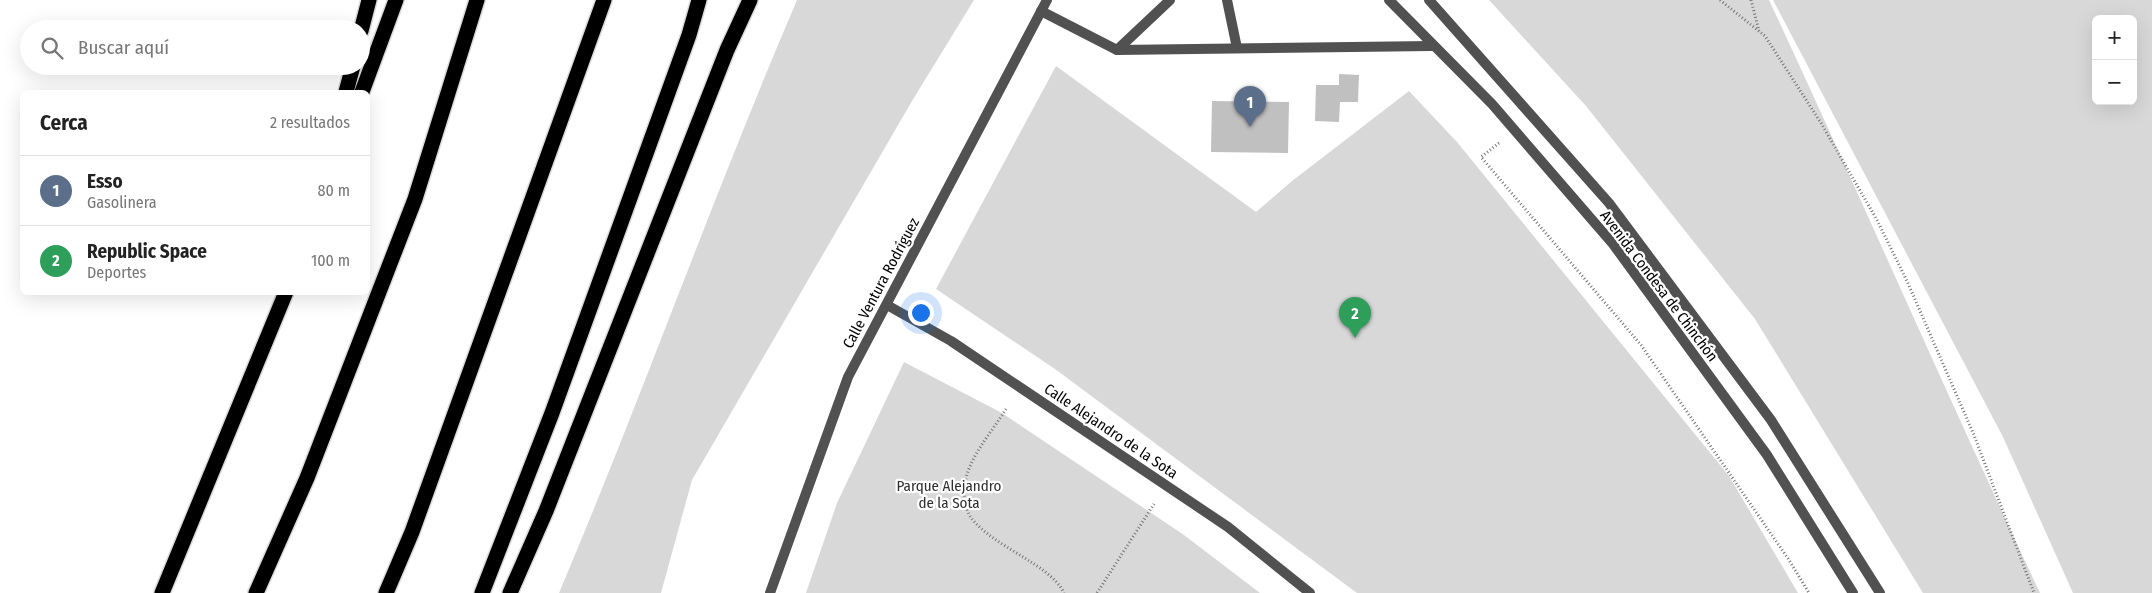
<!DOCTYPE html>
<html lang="es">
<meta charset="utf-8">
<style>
:root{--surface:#fff;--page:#f6f6f6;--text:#222;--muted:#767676;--line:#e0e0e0;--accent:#b45309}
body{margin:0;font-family:"Fira Sans Condensed",sans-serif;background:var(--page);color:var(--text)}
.controls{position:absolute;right:15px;top:15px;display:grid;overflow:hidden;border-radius:8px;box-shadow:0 5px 20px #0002}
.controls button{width:45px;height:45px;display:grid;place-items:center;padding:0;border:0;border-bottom:1px solid var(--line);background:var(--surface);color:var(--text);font:25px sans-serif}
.you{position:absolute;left:920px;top:312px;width:18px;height:18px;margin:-12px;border:4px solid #fff;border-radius:50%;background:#1a73e8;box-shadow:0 0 0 8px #1a73e833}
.badge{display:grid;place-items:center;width:32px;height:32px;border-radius:50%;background:var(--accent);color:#fff;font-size:16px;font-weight:700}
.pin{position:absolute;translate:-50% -41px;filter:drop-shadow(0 1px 2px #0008)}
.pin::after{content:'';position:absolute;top:26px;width:18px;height:15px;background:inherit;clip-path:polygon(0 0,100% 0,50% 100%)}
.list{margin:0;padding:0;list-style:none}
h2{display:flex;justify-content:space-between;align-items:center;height:65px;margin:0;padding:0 20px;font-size:21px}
h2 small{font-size:16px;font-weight:400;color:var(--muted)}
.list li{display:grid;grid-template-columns:32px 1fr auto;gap:15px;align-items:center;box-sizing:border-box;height:70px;padding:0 20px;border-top:1px solid var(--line)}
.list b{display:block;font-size:19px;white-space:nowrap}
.list p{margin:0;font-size:16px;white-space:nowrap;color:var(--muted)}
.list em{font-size:16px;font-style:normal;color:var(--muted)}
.icon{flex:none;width:28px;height:28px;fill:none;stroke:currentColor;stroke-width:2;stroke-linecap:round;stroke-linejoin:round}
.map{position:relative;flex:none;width:2152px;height:593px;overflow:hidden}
.search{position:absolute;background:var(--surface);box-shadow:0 5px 20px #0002;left:20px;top:20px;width:350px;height:55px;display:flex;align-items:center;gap:12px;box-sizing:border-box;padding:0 18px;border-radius:28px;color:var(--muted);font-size:19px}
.panel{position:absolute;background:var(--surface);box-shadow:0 5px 20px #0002;left:20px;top:90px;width:350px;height:205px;border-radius:8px}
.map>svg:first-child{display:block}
</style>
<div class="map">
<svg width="2152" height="593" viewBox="0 0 2152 593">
<rect width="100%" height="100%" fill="#fff"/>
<g fill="#d8d8d8" fill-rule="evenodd">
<path d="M797 0H974L912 101 692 480 661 593H559C642 397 713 196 797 0Z"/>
<path d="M1489 0H1769C1861 197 1947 396 2040 593H1923L1755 319 1586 106Z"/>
<path d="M1773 0H2152V593H2073L2003 437ZM2096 19H2133V101H2096Z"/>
<polygon points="1056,66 1256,212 1292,181 1409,91 1457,142 1729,476 1798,593 1357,593 1055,369 936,289"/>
<polygon points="904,362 1002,413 1184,535 1260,593 806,593 837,503"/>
</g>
<g fill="#c0c0c0">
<polygon points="1339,74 1359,75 1358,102 1340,102 1339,122 1315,121 1316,85 1339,85"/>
<polygon points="1212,101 1289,102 1288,153 1211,152"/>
</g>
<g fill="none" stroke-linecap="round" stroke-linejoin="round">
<g stroke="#dbdbdb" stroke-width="18">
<g id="motorway">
<polyline points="361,31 369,0"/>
<polyline points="346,92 353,66"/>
<polyline points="362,92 396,0"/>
<polyline points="162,593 286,292"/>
<polyline points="256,593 307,478 415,199 477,0"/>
<polyline points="386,593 412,532 604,0"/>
<polyline points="482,593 552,413 689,35 699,0"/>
<polyline points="510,593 546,511 727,50 750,0"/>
</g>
</g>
<g stroke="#737373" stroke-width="3" stroke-dasharray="1 2.5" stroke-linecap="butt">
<polyline points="1720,0 1765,36 1821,123 1877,220 1907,281 1974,435 2034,593"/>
<polyline points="1751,0 1759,31"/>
<polyline points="1499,143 1481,157 1641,345 1789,560 1809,593"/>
<path d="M1006 409C989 437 959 467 965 501 966 507 968 514 972 519 987 537 1011 549 1031 562 1042 569 1058 580 1064 593"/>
<polyline points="1097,593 1154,504"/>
</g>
<g stroke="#515151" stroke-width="10">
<polyline points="1227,0 1237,48"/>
<polyline points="1041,11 1117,50 1170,0"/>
<polyline points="1117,50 1432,46"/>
</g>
<g stroke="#515151" stroke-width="10">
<polyline points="1389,0 1492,104 1613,244 1767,455 1853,593"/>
<polyline points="1429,0 1609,203 1771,420 1880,593"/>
<polyline points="887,305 951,341 1228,527 1310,593"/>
<polyline points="770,593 848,377 1047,0"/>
</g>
<use href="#motorway" stroke="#000" stroke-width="15"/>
</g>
<g text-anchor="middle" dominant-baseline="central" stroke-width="4.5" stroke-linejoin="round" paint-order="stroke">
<g font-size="15" fill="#000" stroke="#fff">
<text transform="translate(881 283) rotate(-62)">Calle Ventura Rodríguez</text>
<text transform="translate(1659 286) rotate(53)">Avenida Condesa de Chinchón</text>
<text transform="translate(1111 431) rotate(34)">Calle Alejandro de la Sota</text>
</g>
<g font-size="15" fill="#2f2f2f" stroke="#fff">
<text x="949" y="486">Parque Alejandro<tspan x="949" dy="17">de la Sota</tspan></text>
</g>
</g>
</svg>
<div class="controls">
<button>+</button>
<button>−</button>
</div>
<div class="you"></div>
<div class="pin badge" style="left:1250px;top:127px;background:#5c6f8a">1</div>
<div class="pin badge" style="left:1355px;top:338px;background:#2e9e5b">2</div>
<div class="search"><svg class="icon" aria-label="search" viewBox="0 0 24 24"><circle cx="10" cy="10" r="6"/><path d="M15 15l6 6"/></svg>Buscar aquí</div>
<section class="panel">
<h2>Cerca<small>2 resultados</small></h2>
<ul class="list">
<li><span class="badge" style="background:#5c6f8a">1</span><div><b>Esso</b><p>Gasolinera</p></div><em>80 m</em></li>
<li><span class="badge" style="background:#2e9e5b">2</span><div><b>Republic Space</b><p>Deportes</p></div><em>100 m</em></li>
</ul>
</section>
</div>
